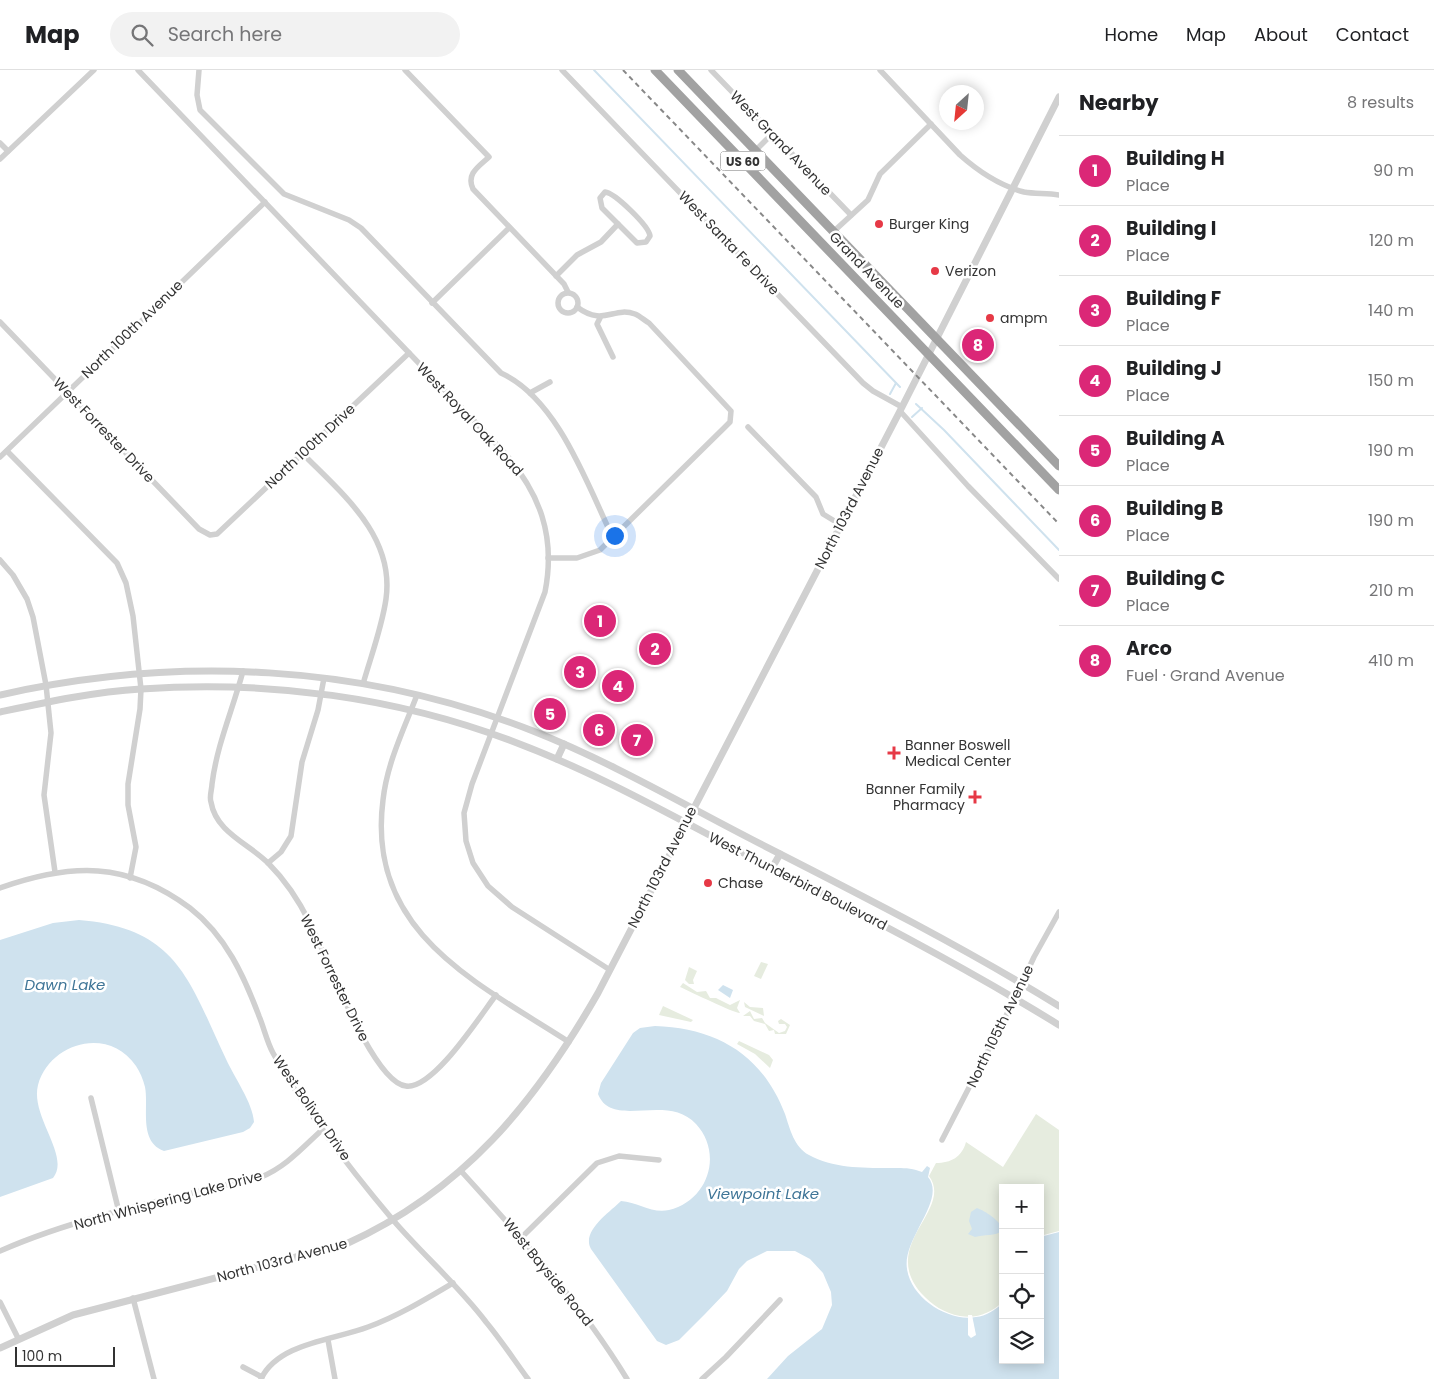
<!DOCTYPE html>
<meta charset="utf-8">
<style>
:root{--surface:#fff;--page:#f2f2f2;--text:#202124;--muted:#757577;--line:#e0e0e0;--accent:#db2777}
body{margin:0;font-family:Poppins,sans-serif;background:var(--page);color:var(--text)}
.controls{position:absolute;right:15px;bottom:15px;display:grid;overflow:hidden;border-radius:0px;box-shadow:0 2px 12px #0003}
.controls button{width:45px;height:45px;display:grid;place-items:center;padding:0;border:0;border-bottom:1px solid var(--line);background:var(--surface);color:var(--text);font:25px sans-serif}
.compass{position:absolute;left:939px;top:15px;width:45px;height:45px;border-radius:50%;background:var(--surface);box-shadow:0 2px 12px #0003;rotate:207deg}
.scale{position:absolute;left:15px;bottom:12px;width:100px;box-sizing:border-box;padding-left:5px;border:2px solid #333;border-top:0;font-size:14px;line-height:18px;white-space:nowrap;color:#333;-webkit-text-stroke:4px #fff;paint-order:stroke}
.you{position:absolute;left:614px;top:465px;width:18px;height:18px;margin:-12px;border:4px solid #fff;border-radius:50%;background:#1a73e8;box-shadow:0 0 0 8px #1a73e833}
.badge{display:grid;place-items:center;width:32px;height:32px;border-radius:50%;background:var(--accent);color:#fff;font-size:16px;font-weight:700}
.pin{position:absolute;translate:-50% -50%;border:2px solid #fff;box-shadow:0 1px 5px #0006}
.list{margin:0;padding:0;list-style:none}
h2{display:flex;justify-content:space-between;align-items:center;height:65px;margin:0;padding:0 20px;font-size:21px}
h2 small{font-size:16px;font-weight:400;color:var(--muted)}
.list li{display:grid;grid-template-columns:32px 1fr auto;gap:15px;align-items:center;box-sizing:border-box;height:70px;padding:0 20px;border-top:1px solid var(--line)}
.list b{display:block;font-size:19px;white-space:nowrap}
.list p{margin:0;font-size:16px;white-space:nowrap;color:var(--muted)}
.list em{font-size:16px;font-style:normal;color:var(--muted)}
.icon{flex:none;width:28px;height:28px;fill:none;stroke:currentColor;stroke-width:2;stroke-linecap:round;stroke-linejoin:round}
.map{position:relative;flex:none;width:1059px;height:1309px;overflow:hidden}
header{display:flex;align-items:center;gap:30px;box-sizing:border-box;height:70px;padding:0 25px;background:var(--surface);border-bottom:1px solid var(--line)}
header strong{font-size:24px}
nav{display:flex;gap:28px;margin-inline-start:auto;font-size:18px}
.search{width:350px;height:45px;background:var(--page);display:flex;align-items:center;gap:12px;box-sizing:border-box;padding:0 18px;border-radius:28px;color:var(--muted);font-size:19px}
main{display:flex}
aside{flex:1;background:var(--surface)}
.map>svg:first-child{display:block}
</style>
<header>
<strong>Map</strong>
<div class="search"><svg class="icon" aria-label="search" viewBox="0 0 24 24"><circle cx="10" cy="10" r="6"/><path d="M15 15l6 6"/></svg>Search here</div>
<nav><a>Home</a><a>Map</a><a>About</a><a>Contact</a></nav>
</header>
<main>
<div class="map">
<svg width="1059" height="1309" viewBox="0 0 1059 1309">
<rect width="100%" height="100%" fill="#fff"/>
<g fill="#e6ecdf">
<polygon points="761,892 768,894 761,909 754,906"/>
<polygon points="689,897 697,901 693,910 694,914 689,914 685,910"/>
<path d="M683 913 697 922 706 921 710 928H716L730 935 740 930 737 938 740 943C736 944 691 922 680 917Z"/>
<polygon points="744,932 750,937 763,938 764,946 745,937"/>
<polygon points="663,936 693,950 691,952 659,945"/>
<polygon points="750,941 754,949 762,948 765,953 779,963 785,961 787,957 785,954 779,954 778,951 781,949 790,955 786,964 775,964 774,960 769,961 765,954 754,951 750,946 743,946"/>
<polygon points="739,971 769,985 773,990 770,998 755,984 737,974"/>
<path d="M1036 1044 1059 1060V1161L1040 1166V1118H1003V1232C990 1243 977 1249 960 1246 944 1243 932 1235 921 1223 879 1174 954 1140 929 1106L936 1093C951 1093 962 1087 966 1072L1003 1097Z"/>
</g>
<g fill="#cfe2ee">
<path d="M79 850C178 858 189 911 226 989 234 1007 253 1033 254 1052L250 1058 243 1062 164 1081C138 1072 149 1037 145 1017 143 1009 140 1002 136 996 109 956 50 972 38 1015 30 1047 71 1086 53 1108L0 1127V870L53 853Z"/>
<polygon points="723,915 733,920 730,928 718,920"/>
<path d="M655 956C716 958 762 984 785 1044 790 1059 794 1077 809 1085 832 1098 862 1098 888 1098 899 1098 911 1097 922 1102L927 1096 930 1098 928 1107C947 1130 902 1168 907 1199 911 1228 948 1252 976 1247 986 1246 995 1240 1003 1233V1290H1040V1167L1059 1162V1309H767L788 1286 822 1259 832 1235 831 1222 823 1203 810 1189 795 1181H767L747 1191 739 1199 727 1221 705 1244 679 1270 666 1275 657 1271 591 1179C581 1161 610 1142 621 1131 638 1132 652 1144 669 1140 709 1130 723 1083 696 1054 667 1022 612 1060 598 1024L601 1013 633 963 640 958Z"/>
<path d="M977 1138C985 1141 1001 1151 1003 1160 995 1167 984 1164 975 1167L968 1164 972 1159 969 1151 971 1142Z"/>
</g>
<polygon fill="#fff" points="968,1245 972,1245 976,1265 971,1268 968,1265"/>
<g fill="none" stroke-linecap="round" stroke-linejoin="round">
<g stroke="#cfe2ee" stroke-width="2">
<polyline points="594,0 900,317"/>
<polyline points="890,324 896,313"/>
<polyline points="916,334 944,360 1059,480"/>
<polyline points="912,347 922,338"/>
</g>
<g stroke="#d0d0d0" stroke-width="5.5">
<path d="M138 0 503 381C540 423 556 466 545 522L472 714 464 743 466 771 473 793 488 816 512 837 610 900"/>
<path d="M199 0 197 25 200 40 284 124 349 150 361 158 501 303C558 329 587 414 613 468"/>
<path d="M405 0 489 87C478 97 466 104 473 119L564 214 568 222"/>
<polyline points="562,0 863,313 873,321 902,337"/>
<polyline points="711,0 851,145"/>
<path d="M880 0 960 85C978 101 1001 116 1024 122 1035 124 1047 123 1059 125"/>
<polyline points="0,73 8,81"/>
<polyline points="755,81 772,64"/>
<polyline points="0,89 94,0"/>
<path d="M605 122C615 123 649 156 650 166L646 172 637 173 602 138 600 128Z"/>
<polyline points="833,162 868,130 880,104 931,54"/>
<polyline points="556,206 577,185 601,172 618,154"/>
<circle cx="568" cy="233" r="10"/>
<polyline points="432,233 509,158"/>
<polyline points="600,248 597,254 613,287"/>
<polyline points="0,252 199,459 210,465 217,464 409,283"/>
<polyline points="530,323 550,312"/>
<polyline points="900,341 968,416 1059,509"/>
<polyline points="748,357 816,427 823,444 841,455"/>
<polyline points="7,381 117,493 126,513 133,546 141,619 140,639 128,714 128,735 136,777 130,808"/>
<path d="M301 382C341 423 395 465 386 529 382 557 371 586 363 614"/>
<polyline points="0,387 265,132"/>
<path d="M548 488H577L600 480 725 357 730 352 731 341 649 253C644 250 640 246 635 244 613 236 604 257 577 237"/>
<polyline points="0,490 13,505 27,529 33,547 46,615 51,663 44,725 55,802"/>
<path d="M243 601C233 639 217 674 212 714 212 719 209 727 211 732 216 763 250 774 269 794 285 810 300 833 310 853 326 884 372 1012 406 1016 433 1020 480 946 496 925"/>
<path d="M417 625C404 659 387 693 383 730 366 862 476 912 569 972"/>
<polyline points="268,793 281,782 291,766 302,692 318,640 324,608"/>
<path d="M0 818C71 793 127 791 190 838 226 866 244 906 259 946 264 958 267 972 273 983 305 1041 350 1099 393 1150 423 1185 458 1215 486 1252 501 1270 514 1290 528 1309"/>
<polyline points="91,1028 119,1142"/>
<polyline points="942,1070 1011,936 1034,887 1059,842"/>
<path d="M461 1101C521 1167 580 1232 627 1309"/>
<polyline points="522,1167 597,1093 619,1086 659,1090"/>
<path d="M0 1181C82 1145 174 1128 261 1107 286 1097 303 1077 323 1059"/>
<polyline points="133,1228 154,1309"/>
<polyline points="0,1232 18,1268"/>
<polyline points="328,1270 335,1309"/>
<polyline points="243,1297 262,1307"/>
<path d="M261 1309C278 1273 334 1270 368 1257 398 1246 426 1229 453 1213"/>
<polyline points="702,1309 726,1287 780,1230"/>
</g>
<g stroke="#d0d0d0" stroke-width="7">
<path d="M0 625C178 585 362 594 533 661 609 691 681 733 753 770 857 823 960 875 1059 936"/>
<path d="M0 642C47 632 93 622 141 619 268 610 398 627 517 673 599 704 676 748 753 788 857 841 960 894 1059 955"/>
<polyline points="557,689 564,674"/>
<polyline points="772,798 780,784"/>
<path d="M0 1278 73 1245 346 1174C463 1121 535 1033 598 923L900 341 1059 27"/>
</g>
<g stroke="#a2a2a2" stroke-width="9">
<polyline points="655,0 1059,420"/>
<polyline points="678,0 1059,396"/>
</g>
<polyline stroke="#888" stroke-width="2" stroke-dasharray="5 4" stroke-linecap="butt" points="623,0 1059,454"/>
</g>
<g fill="#e63946" stroke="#fff" stroke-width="2">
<circle cx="879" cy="154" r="5"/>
<circle cx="935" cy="201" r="5"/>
<circle cx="990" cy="248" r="5"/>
<path d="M891.5 675.5h5v5h5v5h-5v5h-5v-5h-5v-5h5z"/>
<path d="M972.5 719.5h5v5h5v5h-5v5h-5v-5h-5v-5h5z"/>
<circle cx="708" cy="813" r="5"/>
</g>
<g text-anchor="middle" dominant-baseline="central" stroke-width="5" stroke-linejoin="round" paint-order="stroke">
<rect fill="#fff" stroke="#707070" stroke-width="1" x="720.5" y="81.5" width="45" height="19" rx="4"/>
<g font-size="12" font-weight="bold" fill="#333">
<text x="743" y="91">US 60</text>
</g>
<g font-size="14" fill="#333" stroke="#fff">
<text transform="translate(781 73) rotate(46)">West Grand Avenue</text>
<text transform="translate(729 173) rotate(46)">West Santa Fe Drive</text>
<text transform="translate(867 200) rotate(46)">Grand Avenue</text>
<text transform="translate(132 259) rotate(-44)">North 100th Avenue</text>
<text transform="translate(470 349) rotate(47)">West Royal Oak Road</text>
<text transform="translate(104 360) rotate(46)">West Forrester Drive</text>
<text transform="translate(310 376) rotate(-43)">North 100th Drive</text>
<text transform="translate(849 438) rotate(-63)">North 103rd Avenue</text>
<text transform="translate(662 797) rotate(-63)">North 103rd Avenue</text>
<text transform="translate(798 811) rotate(27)">West Thunderbird Boulevard</text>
<text transform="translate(335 908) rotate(64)">West Forrester Drive</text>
<text transform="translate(1000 956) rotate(-64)">North 105th Avenue</text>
<text transform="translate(312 1038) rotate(55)">West Bolivar Drive</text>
<text transform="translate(168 1130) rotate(-15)">North Whispering Lake Drive</text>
<text transform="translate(282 1190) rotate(-15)">North 103rd Avenue</text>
<text transform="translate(548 1202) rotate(51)">West Bayside Road</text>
</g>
<g font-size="14" fill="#333" stroke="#fff" text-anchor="start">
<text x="889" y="154">Burger King</text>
<text x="945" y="201">Verizon</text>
<text x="1000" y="248">ampm</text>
<text x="905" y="675">Banner Boswell<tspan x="905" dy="16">Medical Center</tspan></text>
<text x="965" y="719" text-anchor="end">Banner Family<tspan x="965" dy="16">Pharmacy</tspan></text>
<text x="718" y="813">Chase</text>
</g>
<g font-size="15" font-style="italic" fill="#3f7597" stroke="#fff">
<text x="65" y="914">Dawn Lake</text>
<text x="763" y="1123">Viewpoint Lake</text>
</g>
</g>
</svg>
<div class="controls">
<button>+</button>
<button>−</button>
<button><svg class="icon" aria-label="locate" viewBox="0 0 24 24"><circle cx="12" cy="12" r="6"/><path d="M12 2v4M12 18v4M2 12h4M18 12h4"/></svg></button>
<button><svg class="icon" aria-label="layers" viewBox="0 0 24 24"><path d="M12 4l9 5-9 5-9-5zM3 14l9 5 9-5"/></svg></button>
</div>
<svg class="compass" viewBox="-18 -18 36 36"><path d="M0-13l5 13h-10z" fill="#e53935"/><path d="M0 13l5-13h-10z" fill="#757577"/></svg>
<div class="scale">100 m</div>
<div class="you"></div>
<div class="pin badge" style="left:600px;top:551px">1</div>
<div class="pin badge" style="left:655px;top:579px">2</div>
<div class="pin badge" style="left:580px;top:602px">3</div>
<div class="pin badge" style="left:618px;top:616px">4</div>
<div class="pin badge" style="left:550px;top:644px">5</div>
<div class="pin badge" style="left:599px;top:660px">6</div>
<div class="pin badge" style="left:637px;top:670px">7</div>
<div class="pin badge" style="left:978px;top:275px">8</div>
</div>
<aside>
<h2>Nearby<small>8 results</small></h2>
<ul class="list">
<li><span class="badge">1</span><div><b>Building H</b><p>Place</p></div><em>90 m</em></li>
<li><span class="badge">2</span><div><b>Building I</b><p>Place</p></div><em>120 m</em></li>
<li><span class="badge">3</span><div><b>Building F</b><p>Place</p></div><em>140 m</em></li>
<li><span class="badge">4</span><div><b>Building J</b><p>Place</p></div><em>150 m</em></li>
<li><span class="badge">5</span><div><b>Building A</b><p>Place</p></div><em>190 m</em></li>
<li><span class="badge">6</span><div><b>Building B</b><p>Place</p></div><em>190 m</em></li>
<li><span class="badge">7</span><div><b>Building C</b><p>Place</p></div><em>210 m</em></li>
<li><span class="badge">8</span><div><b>Arco</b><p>Fuel · Grand Avenue</p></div><em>410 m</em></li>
</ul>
</aside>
</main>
